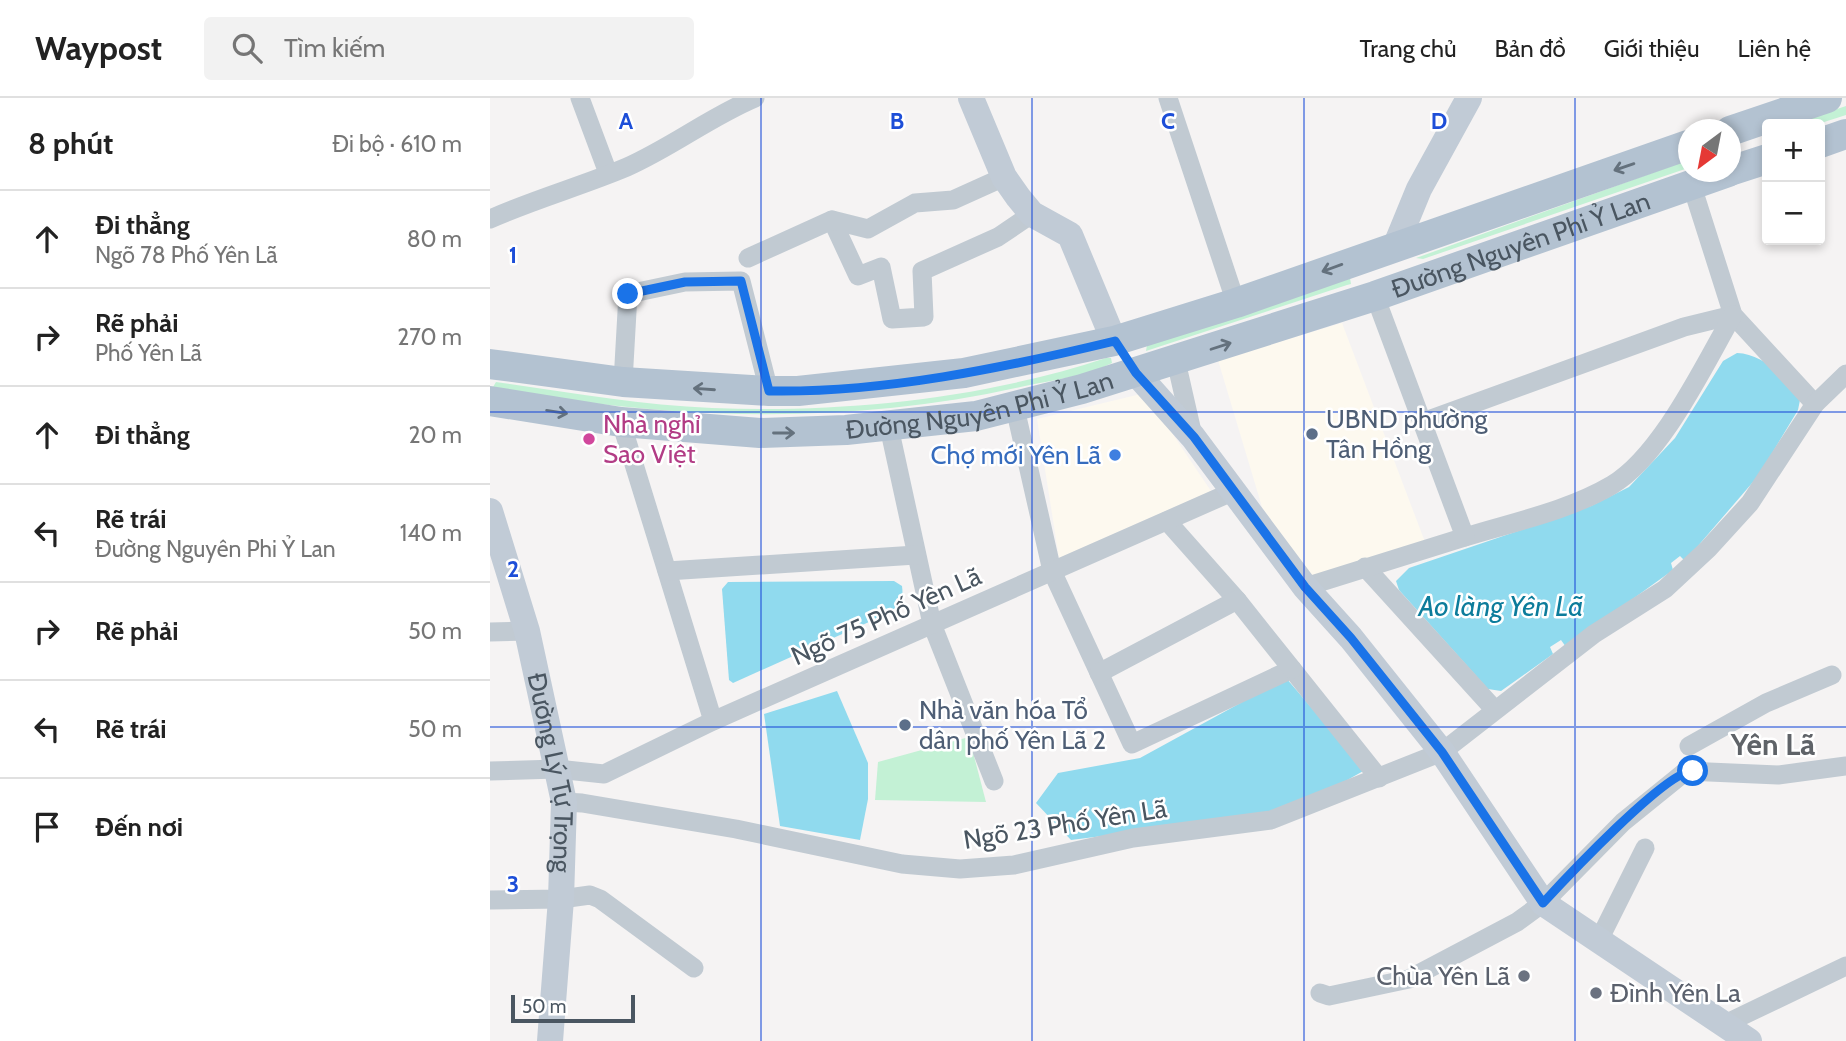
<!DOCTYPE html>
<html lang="vi">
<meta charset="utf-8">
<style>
:root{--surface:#fff;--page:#f2f2f2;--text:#222;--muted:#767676;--line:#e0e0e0}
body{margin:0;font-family:Cabin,sans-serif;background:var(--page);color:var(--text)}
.controls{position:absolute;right:21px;top:21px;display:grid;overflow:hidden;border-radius:7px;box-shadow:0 4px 10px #0003}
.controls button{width:63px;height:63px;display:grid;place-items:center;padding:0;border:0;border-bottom:2px solid var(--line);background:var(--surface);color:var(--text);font:35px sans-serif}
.compass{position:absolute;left:1188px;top:21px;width:63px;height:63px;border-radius:50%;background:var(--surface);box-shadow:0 4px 10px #0003;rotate:212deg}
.scale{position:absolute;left:21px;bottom:18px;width:124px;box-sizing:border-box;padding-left:7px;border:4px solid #4a5661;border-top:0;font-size:19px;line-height:24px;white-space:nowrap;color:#4a5661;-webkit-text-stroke:5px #fff;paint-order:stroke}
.stop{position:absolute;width:21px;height:21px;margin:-16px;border:5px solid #1a73e8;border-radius:50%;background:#fff}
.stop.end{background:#1a73e8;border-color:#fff;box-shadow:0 2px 7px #0008}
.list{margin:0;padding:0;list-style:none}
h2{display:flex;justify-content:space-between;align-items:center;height:91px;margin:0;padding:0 28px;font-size:30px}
h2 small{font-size:23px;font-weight:400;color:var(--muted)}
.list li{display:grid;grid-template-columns:46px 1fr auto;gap:21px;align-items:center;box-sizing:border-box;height:98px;padding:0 28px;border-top:2px solid var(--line)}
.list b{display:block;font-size:26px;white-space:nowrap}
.list p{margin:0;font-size:23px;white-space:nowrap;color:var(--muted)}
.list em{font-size:23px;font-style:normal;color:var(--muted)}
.icon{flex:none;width:38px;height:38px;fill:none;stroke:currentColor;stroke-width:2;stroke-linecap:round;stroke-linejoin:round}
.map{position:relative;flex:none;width:1356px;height:943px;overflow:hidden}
header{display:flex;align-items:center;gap:42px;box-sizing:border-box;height:98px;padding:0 35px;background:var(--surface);border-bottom:2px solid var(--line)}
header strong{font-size:33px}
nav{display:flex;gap:38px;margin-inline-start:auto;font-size:24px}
.search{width:490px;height:63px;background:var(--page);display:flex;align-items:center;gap:18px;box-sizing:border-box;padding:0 24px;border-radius:7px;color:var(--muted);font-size:26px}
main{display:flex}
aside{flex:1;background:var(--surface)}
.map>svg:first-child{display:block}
</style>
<header>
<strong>Waypost</strong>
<div class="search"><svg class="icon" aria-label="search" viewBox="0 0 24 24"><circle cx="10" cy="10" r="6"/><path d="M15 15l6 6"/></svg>Tìm kiếm</div>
<nav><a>Trang chủ</a><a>Bản đồ</a><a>Giới thiệu</a><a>Liên hệ</a></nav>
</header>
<main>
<aside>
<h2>8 phút<small>Đi bộ · 610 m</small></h2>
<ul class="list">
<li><svg class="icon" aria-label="ahead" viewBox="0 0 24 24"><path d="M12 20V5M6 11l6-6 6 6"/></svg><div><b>Đi thẳng</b><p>Ngõ 78 Phố Yên Lã</p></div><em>80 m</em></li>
<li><svg class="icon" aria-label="right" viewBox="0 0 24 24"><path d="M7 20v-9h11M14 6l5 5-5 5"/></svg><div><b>Rẽ phải</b><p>Phố Yên Lã</p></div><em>270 m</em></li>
<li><svg class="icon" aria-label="ahead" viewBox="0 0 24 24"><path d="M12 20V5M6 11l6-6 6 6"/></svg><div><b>Đi thẳng</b></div><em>20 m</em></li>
<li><svg class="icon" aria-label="left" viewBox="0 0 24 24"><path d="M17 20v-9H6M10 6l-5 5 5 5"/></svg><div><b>Rẽ trái</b><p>Đường Nguyên Phi Ỷ Lan</p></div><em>140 m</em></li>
<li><svg class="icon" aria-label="right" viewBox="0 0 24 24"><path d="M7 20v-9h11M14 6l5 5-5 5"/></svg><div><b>Rẽ phải</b></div><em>50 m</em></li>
<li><svg class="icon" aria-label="left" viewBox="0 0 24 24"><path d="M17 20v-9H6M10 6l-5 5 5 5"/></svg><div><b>Rẽ trái</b></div><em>50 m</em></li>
<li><svg class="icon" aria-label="arrive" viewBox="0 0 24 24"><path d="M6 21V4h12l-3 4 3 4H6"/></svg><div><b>Đến nơi</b></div></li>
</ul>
</aside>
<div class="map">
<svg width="1356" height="943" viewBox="0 0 1356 943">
<rect width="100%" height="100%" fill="#f5f3f3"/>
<g fill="#fdf9ef">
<polygon points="852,225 935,444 818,481 772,409 728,262"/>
<polygon points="655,295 721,393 569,460 547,321"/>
</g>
<g fill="#c3f1d5">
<polygon points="1356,8 1356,17 1328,26 1302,26"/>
<polygon points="1198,62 1198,70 933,161 926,160"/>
<polygon points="860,180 861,186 857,187 656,253 657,247"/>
<path d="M616 260H621L622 265C597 278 563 282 535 288 387 322 236 323 86 303 60 299 27 300 3 289L6 284C78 294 150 307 222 310 352 315 492 301 616 260Z"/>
<polygon points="479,639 496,704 385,702 388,664"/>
</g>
<g fill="#90daee">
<path d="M1247 255C1274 256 1297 280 1310 302L1308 312 1269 377 1195 463 1190 458 1181 465 1183 472 1076 549 1071 542 1060 549 1063 556 1011 593 998 591 909 492 906 483 919 470 1101 408 1139 389 1185 340 1233 263Z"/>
<path d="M404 483 412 488C414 503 410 507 399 515L243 585 239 582 232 491 238 484Z"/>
<polygon points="796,580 875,672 801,714 581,742 546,705 568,675 650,660"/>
<polygon points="347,593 378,665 378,701 370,742 290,728 274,616"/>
</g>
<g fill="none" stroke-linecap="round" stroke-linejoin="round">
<g stroke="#c1cad2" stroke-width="19">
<polyline points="90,0 118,75"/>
<polyline points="678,0 746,205"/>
<polyline points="1201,85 1243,217 1325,306"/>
<path d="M0 121C45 101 92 88 137 69 182 49 220 19 265 0"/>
<polyline points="342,122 368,178 391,169 402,221 434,219 432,173 508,139 542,116"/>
<polyline points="258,160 342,122 378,131 425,105 463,102 514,79"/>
<polyline points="686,263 703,338"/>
<polyline points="133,284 138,196 195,184 251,183 279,293"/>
<polyline points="525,310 562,473 642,646 802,571 889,680"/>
<polyline points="131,324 223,623"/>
<polyline points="933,324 1194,229 1243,217"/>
<polyline points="399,329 442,526 504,683"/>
<polyline points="677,423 747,502 802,571"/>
<path d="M975 439C1023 424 1078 413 1122 387 1172 357 1214 267 1243 217"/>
<polyline points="875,469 1004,611"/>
<polyline points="177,473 426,457"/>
<polyline points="815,489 975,439 885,198"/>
<polyline points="0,534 37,533"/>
<polyline points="609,575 747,502"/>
<polyline points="1199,648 1276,605 1342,577"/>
<polyline points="0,673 67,671 114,676 223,623 744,393"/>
<polyline points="74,704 92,705 246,731 412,766 470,771 524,767 643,740 781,722 952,654 1104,536 1175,491 1218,451 1260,405 1325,306 1356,276"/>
<polyline points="0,802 71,801 100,797 110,801 204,870"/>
<polyline points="1109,842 1155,750"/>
<polyline points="830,895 839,898 919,881 1027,824 1053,805 1133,724 1196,673 1288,677 1356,668"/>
<polyline points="1235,926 1356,868"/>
</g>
<g stroke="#c1cbd6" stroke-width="26">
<polyline points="481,0 514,79 528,99 542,116 580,137 624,243"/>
<polyline points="906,147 929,91 979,0"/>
<polyline points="646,275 703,339 815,489 861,540 952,654 1053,805 1259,943"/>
<path id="s1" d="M0 413 37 533 74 704 71 801 60 943"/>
</g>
<g stroke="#b3c2d1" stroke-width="30">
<polyline points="1240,33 1337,0"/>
<polyline points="1330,45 1356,36"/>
<polyline points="1240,73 1277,61"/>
<polyline points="0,266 133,284 279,293 308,293 474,275 624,243 746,205 1198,47"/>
<path id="s2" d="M0 303 131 324 270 335 356 332 486 318 592 291 885 198 1238 74"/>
</g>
</g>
<defs><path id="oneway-shaft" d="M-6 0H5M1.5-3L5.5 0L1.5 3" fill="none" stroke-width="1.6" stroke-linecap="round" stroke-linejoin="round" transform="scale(1.75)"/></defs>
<g stroke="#64717d">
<use href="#oneway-shaft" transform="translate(1134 69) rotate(161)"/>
<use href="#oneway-shaft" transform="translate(842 170) rotate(160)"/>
<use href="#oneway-shaft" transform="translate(731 248) rotate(-18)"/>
<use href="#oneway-shaft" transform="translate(214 291) rotate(-176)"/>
<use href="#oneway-shaft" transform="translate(67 314) rotate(9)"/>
<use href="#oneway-shaft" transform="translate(294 335)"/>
</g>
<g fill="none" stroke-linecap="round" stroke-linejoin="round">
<path stroke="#1a73e8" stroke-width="9" d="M138 196 195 184 251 183 279 293C394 295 513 270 625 243L646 275 704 339 815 489 861 540 952 654 1053 805C1075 781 1177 672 1203 673"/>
</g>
<path fill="none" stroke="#1d4ed8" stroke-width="2" stroke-opacity="0.55" d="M271 0V943M542 0V943M814 0V943M1085 0V943M0 314H1356M0 629H1356"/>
<g fill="#5c6f8a" stroke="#fff" stroke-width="2.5">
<circle cx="822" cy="336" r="7"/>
<circle cx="415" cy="627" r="7"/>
</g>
<circle fill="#d1479c" stroke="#fff" stroke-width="2.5" cx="99" cy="341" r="7"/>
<circle fill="#3f7fe0" stroke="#fff" stroke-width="2.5" cx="625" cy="357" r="7"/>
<g fill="#6b7280" stroke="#fff" stroke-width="2.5">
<circle cx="1034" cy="878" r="7"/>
<circle cx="1106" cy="895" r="7"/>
</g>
<g text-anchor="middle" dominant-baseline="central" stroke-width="5" stroke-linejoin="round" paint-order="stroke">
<g font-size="26" fill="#4a5661" stroke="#fff">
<text stroke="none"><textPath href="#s2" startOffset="1060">Đường Nguyên Phi Ỷ Lan</textPath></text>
<text stroke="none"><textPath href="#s2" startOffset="494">Đường Nguyên Phi Ỷ Lan</textPath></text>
<text transform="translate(396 518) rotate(-24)">Ngõ 75 Phố Yên Lã</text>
<text stroke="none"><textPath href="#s1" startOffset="270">Đường Lý Tự Trọng</textPath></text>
<text transform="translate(575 726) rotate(-9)">Ngõ 23 Phố Yên Lã</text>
</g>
<g font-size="26" fill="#4e5e75" stroke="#fff" text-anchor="start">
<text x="836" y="321">UBND phường<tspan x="836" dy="30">Tân Hồng</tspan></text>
<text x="429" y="612">Nhà văn hóa Tổ<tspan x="429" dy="30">dân phố Yên Lã 2</tspan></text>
</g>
<g font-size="26" fill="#b23c85" stroke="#fff" text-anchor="start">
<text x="113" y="326">Nhà nghỉ<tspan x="113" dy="30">Sao Việt</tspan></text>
</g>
<g font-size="26" fill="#366cbe" stroke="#fff" text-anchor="end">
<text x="611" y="357">Chợ mới Yên Lã</text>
</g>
<g font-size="26" fill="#5b616d" stroke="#fff" text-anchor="end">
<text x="1020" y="878">Chùa Yên Lã</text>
<text x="1120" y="895" text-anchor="start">Đình Yên La</text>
</g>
<g font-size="28" font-style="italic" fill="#0c7c9b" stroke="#fff">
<text x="1011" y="508">Ao làng Yên Lã</text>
</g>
<g font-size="30" font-weight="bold" fill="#5f6368" stroke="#fff">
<text x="1283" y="646">Yên Lã</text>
</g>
</g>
<g font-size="23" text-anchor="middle" font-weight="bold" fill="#1d4ed8" stroke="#fff" stroke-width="5" stroke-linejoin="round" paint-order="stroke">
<text x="136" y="31">A</text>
<text x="407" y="31">B</text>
<text x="678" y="31">C</text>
<text x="949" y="31">D</text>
<text x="23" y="165">1</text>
<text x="23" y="479">2</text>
<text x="23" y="794">3</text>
</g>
</svg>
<div class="controls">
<button>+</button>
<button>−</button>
</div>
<svg class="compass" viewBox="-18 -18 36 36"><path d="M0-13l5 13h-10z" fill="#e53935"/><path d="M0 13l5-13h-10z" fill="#767676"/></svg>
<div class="scale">50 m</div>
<div class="stop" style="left:1203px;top:673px"></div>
<div class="stop end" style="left:138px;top:196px"></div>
</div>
</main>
